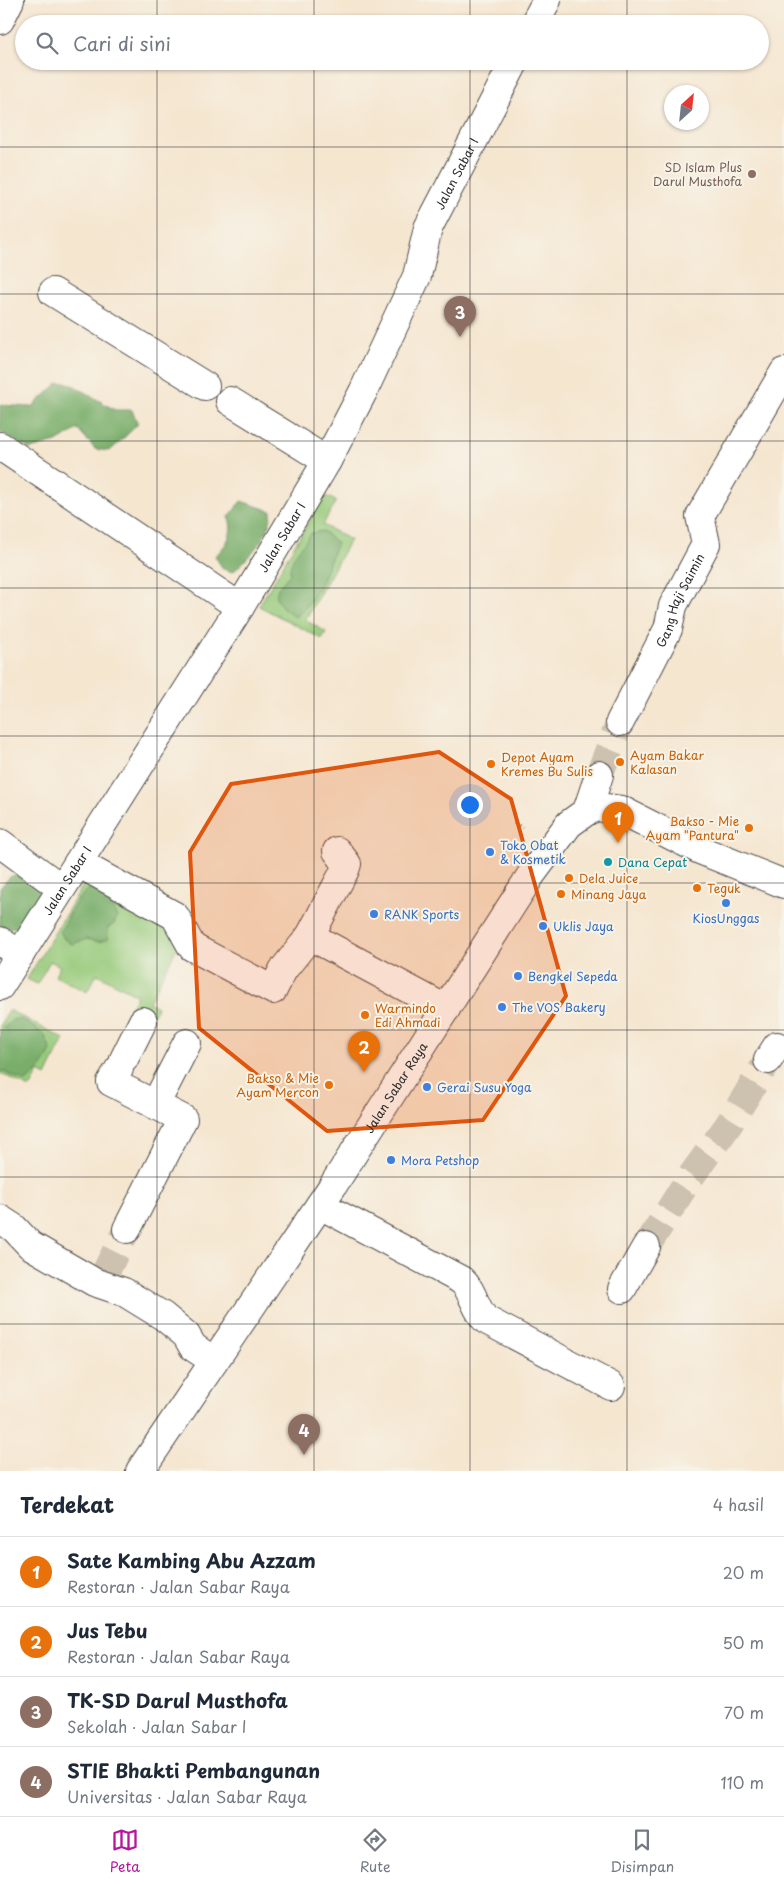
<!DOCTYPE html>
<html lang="id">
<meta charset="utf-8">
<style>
:root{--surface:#fff;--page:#f2f2f3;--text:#1f2937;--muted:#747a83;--line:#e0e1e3;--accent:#b5179e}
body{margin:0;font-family:"Playpen Sans",sans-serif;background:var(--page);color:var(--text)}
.compass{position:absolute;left:664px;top:85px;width:45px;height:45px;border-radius:50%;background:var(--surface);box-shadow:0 1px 4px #0004;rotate:27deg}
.you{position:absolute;left:469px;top:804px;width:18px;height:18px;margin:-12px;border:4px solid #fff;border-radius:50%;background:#1a73e8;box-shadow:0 0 0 8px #1a73e833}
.badge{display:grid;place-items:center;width:32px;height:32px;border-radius:50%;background:var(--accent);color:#fff;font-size:16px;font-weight:700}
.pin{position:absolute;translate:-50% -41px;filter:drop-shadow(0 1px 2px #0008)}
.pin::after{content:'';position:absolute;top:26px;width:18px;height:15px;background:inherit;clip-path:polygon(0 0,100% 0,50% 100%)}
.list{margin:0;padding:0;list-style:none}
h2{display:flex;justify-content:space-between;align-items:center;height:65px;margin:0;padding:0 20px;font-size:21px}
h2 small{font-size:16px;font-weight:400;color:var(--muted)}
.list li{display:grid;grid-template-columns:32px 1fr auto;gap:15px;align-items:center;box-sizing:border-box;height:70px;padding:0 20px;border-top:1px solid var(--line)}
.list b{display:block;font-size:19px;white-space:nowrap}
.list p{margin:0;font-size:16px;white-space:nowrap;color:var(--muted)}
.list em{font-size:16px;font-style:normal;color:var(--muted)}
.icon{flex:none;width:28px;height:28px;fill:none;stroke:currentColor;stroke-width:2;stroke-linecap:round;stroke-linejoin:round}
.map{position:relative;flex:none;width:784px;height:1471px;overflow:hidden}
.search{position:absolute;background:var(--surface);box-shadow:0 1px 4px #0004;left:15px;right:15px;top:15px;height:55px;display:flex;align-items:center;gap:12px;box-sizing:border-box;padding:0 18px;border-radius:28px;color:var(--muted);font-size:19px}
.sheet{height:345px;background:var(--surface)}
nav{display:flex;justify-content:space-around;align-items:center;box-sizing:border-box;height:70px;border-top:1px solid var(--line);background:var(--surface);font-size:14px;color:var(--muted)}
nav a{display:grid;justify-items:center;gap:2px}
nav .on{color:var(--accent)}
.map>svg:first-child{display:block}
</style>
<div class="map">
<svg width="784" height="1471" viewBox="0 0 784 1471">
<rect width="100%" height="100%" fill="#f7f3e8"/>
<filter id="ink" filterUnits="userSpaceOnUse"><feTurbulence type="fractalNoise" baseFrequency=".02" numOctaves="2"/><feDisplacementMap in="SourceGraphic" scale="10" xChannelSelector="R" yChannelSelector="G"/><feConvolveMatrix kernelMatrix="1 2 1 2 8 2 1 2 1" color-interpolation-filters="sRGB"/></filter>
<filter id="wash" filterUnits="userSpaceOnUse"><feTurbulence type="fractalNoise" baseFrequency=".0096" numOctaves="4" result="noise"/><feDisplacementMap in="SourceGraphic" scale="20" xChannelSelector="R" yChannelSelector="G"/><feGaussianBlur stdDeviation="1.12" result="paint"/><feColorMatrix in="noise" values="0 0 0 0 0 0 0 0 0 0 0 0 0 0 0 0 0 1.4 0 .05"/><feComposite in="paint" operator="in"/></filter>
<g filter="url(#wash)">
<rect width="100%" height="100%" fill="#f5e6d0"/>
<g fill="#97ca7b" stroke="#617a53">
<polygon points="324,495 336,501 323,525 350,540 305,620 326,632 322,639 259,606"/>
<polygon points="88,877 178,926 178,946 149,1002 157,1007 149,1022 136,1029 123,1022 137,995 97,974 87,992 55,976 60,966 50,961 37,984 27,979"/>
<polygon points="9,1010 64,1039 46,1076 39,1072 30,1088 0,1073 0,1026"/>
</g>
<g fill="#79ae6b" stroke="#526c4b">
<polygon points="58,383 69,383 115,410 132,410 138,424 110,451 95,449 78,429 56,442 30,449 0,432 0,405 32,407"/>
<path d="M241 501 271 511C273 533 248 558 233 572L223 569 215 556C227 545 234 534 229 517Z"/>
<path d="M323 531 337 543C326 568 318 601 295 617L282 607 276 597 278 588 290 574C289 556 303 547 311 533Z"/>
<path d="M17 874H29L43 891C37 904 24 910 21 924L17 928 0 926V888L10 877Z"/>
<path d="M89 889 105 893 117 917 114 924 108 928V939L99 942 87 939 72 944 64 939 60 931C72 915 71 903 89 889Z"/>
<polygon points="21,1019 44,1034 51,1051 41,1068 26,1082 0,1070 0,1032 12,1020"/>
</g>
</g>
<g filter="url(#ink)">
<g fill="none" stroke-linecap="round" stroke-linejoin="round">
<g stroke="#cdc1af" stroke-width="28" stroke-dasharray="28 14" stroke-linecap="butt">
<polyline points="599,775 620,722"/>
<polyline points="646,1247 689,1179 729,1124 768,1060"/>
<polyline points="103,1277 127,1229"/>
</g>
<g stroke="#494744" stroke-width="30">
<g id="minor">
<polyline points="0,20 10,0"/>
<polyline points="534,24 547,0"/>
<polyline points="53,292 205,386"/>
<polyline points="230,401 327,461"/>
<polyline points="0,446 240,607"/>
<path id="s1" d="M620 722 668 629 673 606 706 544 700 516 784 372"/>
<polyline points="587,811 599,775"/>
<polyline points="0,843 61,888"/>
<polyline points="78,863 175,916 192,947 273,990 283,970 310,936 345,870 347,864 337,851"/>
<polyline points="310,936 446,1009"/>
<polyline points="0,941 20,955"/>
<path id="s2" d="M0 986 240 607 327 461 363 392 417 276 428 228 515 61"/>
<polyline points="124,1059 143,1021"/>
<polyline points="768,1060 777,1046"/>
<polyline points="119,1069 111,1082 183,1119 127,1229"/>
<polyline points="155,1105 187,1043"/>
<path d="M320 1205 461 1280C474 1291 474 1308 486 1320L611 1386"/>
<polyline points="0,1219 14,1228 30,1245 94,1282 124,1292 163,1316 186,1335 193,1347 214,1361"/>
<polyline points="622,1289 646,1247"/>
<path id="s3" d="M140 1471 332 1187 531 875 569 824 587 811 597 807 621 810 700 850 784 884"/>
</g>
</g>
<polyline stroke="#494744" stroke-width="3" stroke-dasharray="1 4" stroke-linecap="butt" points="514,823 523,828"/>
<use href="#minor" stroke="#fff" stroke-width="28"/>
</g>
</g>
<path fill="#df570e" fill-opacity="0.2" stroke="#df570e" stroke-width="4" stroke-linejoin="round" d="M439 752 511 799 566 996 483 1120 327 1131 199 1028 190 852 231 784Z"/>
<path fill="none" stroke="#2b2b2b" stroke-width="1" stroke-opacity="0.55" d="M157 0V24M314 0V24M470 0V24M627 0V24M157 61V1471M314 61V1471M470 61V1471M627 61V1471M0 147H784M0 294H784M0 441H784M0 588H784M0 736H784M0 883H784M0 1030H784M0 1177H784M0 1324H784"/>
<circle fill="#8d6e63" stroke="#f7f3e8" stroke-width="2" cx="752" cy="174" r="5"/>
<g fill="#e8710a" stroke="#f7f3e8" stroke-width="2">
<circle cx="620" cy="762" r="5"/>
<circle cx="491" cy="764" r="5"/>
<circle cx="749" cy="828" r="5"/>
<circle cx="569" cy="878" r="5"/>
<circle cx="697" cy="888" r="5"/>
<circle cx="561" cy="894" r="5"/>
<circle cx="365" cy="1015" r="5"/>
<circle cx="329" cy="1085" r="5"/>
</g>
<g fill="#3f7fe0" stroke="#f7f3e8" stroke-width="2">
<circle cx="490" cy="852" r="5"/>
<circle cx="726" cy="903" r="5"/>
<circle cx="374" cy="914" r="5"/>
<circle cx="543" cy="926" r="5"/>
<circle cx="518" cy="976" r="5"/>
<circle cx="502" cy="1007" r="5"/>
<circle cx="427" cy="1087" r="5"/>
<circle cx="391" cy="1160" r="5"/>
</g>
<circle fill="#0f9aa8" stroke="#f7f3e8" stroke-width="2" cx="608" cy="862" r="5"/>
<g text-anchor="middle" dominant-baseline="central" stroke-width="4" stroke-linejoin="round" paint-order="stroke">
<g font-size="12" fill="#785e54" stroke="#f7f3e8" text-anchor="end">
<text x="742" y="167">SD Islam Plus<tspan x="742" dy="14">Darul Musthofa</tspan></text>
</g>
<g font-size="12" fill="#2b2b2b" stroke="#f7f3e8">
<text stroke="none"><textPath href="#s2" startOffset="935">Jalan Sabar I</textPath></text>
<text stroke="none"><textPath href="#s2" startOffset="530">Jalan Sabar I</textPath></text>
<text stroke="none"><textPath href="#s1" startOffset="136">Gang Haji Saimin</textPath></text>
<text stroke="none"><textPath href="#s2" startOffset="125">Jalan Sabar I</textPath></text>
<text stroke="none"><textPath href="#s3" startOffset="461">Jalan Sabar Raya</textPath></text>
</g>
<g font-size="12" fill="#c56008" stroke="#f7f3e8" text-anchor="start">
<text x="630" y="755">Ayam Bakar<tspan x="630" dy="14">Kalasan</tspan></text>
<text x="501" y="757">Depot Ayam<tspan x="501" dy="14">Kremes Bu Sulis</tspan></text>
<text x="739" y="821" text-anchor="end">Bakso - Mie<tspan x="739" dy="14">Ayam "Pantura"</tspan></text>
<text x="579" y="878">Dela Juice</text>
<text x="707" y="888">Teguk</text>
<text x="571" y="894">Minang Jaya</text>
<text x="375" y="1008">Warmindo<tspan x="375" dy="14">Edi Ahmadi</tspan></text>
<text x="319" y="1078" text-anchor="end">Bakso &amp; Mie<tspan x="319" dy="14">Ayam Mercon</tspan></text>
</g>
<g font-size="12" fill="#366cbe" stroke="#f7f3e8" text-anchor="start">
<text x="500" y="845">Toko Obat<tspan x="500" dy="14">&amp; Kosmetik</tspan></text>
<text x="384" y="914">RANK Sports</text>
<text x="726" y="918" text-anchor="middle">KiosUnggas</text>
<text x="553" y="926">Uklis Jaya</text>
<text x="528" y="976">Bengkel Sepeda</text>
<text x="512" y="1007">The VOS Bakery</text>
<text x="437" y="1087">Gerai Susu Yoga</text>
<text x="401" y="1160">Mora Petshop</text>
</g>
<g font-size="12" fill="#0d838f" stroke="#f7f3e8" text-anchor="start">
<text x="618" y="862">Dana Cepat</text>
</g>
</g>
</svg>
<svg class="compass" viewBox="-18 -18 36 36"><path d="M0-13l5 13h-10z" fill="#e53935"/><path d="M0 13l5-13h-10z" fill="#747a83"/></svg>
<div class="you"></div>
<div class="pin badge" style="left:618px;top:843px;background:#e8710a">1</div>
<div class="pin badge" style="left:364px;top:1072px;background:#e8710a">2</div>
<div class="pin badge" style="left:460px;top:337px;background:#8d6e63">3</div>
<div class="pin badge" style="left:304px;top:1455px;background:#8d6e63">4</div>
<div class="search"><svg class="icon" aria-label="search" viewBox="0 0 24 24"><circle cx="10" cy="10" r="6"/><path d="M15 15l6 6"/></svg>Cari di sini</div>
</div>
<section class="sheet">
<h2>Terdekat<small>4 hasil</small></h2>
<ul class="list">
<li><span class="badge" style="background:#e8710a">1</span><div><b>Sate Kambing Abu Azzam</b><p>Restoran · Jalan Sabar Raya</p></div><em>20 m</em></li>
<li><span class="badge" style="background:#e8710a">2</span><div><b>Jus Tebu</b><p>Restoran · Jalan Sabar Raya</p></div><em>50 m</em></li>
<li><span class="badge" style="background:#8d6e63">3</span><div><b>TK-SD Darul Musthofa</b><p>Sekolah · Jalan Sabar I</p></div><em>70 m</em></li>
<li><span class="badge" style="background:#8d6e63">4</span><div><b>STIE Bhakti Pembangunan</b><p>Universitas · Jalan Sabar Raya</p></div><em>110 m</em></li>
</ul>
</section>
<nav>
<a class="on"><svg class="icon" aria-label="map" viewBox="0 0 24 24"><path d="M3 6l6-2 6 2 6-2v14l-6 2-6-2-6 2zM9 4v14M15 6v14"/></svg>Peta</a>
<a><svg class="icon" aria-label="directions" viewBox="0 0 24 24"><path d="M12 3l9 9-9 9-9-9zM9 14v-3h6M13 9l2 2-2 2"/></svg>Rute</a>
<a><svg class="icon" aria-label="saved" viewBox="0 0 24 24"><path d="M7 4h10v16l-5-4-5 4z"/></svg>Disimpan</a>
</nav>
